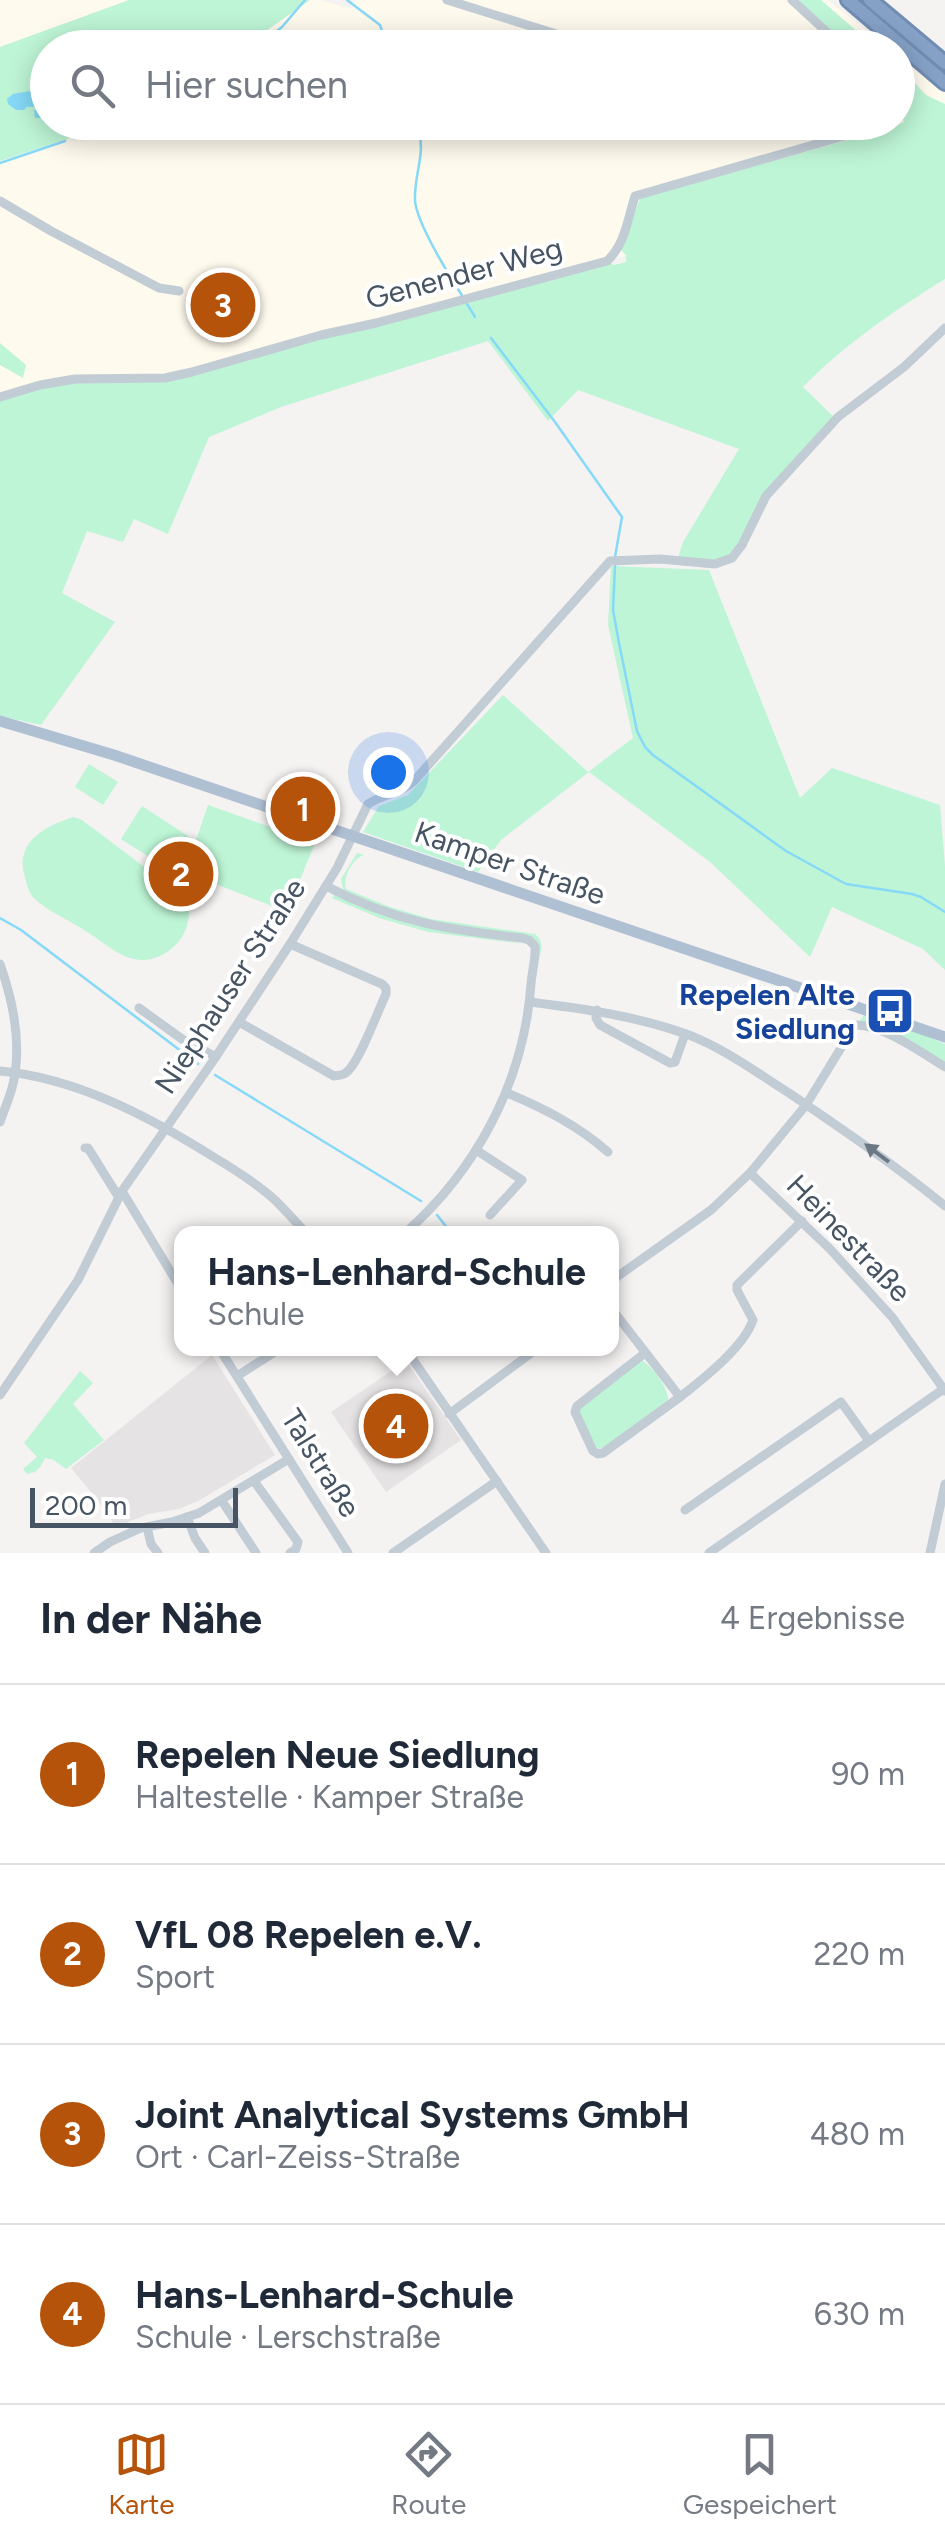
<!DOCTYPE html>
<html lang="de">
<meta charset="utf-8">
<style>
:root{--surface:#fff;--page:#f6f6f7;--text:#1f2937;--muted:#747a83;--line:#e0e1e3;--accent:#b45309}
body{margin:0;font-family:Figtree,sans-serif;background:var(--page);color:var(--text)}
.scale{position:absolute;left:30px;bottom:25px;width:208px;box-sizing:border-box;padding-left:10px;border:5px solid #475463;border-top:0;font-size:28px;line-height:35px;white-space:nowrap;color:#475463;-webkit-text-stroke:8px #fff;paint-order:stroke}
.you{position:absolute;left:388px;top:772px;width:35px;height:35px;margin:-25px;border:8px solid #fff;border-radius:50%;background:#1a73e8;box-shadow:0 0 0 15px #1a73e833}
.badge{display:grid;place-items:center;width:65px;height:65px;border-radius:50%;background:var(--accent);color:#fff;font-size:32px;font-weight:700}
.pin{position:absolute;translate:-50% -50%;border:5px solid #fff;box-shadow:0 2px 10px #0006}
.popup{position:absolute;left:174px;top:1226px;width:445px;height:130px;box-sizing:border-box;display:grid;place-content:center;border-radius:20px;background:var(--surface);filter:drop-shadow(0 2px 8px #0005);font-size:32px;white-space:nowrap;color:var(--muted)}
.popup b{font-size:38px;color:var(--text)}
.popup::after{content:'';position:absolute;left:50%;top:100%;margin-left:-20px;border:20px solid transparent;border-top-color:var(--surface)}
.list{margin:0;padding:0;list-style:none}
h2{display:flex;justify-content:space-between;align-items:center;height:130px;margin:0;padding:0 40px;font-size:42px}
h2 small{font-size:32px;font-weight:400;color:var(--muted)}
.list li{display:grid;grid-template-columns:65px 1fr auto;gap:30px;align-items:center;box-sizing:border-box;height:180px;padding:0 40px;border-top:2px solid var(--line)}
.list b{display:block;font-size:38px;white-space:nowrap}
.list p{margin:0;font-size:32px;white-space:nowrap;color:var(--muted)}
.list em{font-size:32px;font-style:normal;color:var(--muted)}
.icon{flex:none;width:55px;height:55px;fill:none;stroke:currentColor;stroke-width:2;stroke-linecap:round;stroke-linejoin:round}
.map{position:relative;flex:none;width:945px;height:1553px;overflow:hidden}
.search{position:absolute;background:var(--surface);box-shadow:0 5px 25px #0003;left:30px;right:30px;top:30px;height:110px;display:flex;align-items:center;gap:25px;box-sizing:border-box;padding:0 35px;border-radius:55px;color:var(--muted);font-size:38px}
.sheet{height:850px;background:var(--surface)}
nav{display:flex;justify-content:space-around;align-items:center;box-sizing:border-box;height:140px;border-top:2px solid var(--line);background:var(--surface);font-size:28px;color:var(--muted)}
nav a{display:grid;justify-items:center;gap:5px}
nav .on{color:var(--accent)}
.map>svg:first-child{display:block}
</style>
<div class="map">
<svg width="945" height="1553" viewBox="0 0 945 1553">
<rect width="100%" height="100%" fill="#f5f2f2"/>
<g fill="#fefaed">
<polygon points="0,0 129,0 0,47"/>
<polygon points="310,0 320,0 350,8 354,0 828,0 887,47 243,48"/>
<polygon points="898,55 945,93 945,165 607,261 169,375 0,396 0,162 79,135 105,122 898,122"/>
</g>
<g fill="#e6e3e4">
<polygon points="212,1355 275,1455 200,1500 179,1509 148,1514 116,1527 96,1498 71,1468"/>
<polygon points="406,1361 461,1440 386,1492 331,1412"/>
</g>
<g fill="#bef5d6">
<polygon points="129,0 310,0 243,47 48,48 48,122 105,123 79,135 0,161 0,47"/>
<polygon points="797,0 821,0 875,47 849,47"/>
<path d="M898 65 926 95 945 104V279C895 310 844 345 803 387L835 418 762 499 741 544 724 561 678 558 683 542 739 449 578 390 548 421 488 341 281 407 209 437 168 534 134 519 123 542 87 531 62 593 115 622 41 725 0 716V397L40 385 165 378 607 261 614 265 626 262V255L621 250 640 198 891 128 904 122 898 104Z"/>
<polygon points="0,343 26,365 23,378 0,365"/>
<polygon points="611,566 709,570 800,798 832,768 940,805 945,866 945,970 923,949 832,907 810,957 710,862 589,772 501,840 478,872 363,832 379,806 408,795 503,695 588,772 633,738 608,625"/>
<polygon points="89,764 118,782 103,805 75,787"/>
<polygon points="208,805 315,843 287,912 185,872"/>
<polygon points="142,806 194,840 173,872 121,839"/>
<path d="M73 817 82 820 187 899C188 904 189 909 189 914 188 943 158 967 130 958 116 954 96 937 84 930 70 921 42 908 32 896 28 890 26 881 24 874 16 841 46 826 73 817Z"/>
<path d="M357 853 364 855C352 859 343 877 346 889L390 907 431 919 535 934C544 942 542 948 539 959V943L531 936 485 931 409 917 344 893 341 879Z"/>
<polygon points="334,895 410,924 525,944 428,932 379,918 332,898"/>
<polygon points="867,1011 945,1044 945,1067 858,1023"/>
<path d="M641 1360C652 1366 668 1387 668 1400L605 1447 597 1449 579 1413 581 1406Z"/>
<polygon points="80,1371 93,1383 73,1404 104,1440 66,1469 54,1460 45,1458 41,1466 35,1472 27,1474 23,1469 37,1457 24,1443"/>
</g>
<polygon fill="#86d9f7" points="47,88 47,118 35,118 34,110 46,111 46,102 42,103 42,107 27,107 24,110 16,110 8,104 7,99 13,94 41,89 43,97"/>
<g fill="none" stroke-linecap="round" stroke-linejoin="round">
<g stroke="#86d9f7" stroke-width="2.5">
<polyline points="347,0 380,25 388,48"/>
<polyline points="254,48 282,27 305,0"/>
<path d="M416 122C428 154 414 170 415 200 416 222 450 277 463 297"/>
<polyline points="74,138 120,122"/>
<polyline points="0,163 65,141"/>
<polyline points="467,304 475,317"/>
<polyline points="491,338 555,422 622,517 615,557"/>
<polyline points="615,566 613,610 619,643 637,731 645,747 653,755 786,851 846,884 912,894 921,897 945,912"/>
<polyline points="0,918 21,930 198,1064"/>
<polyline points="215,1075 421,1201"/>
<polyline points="437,1215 452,1234"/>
</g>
<g stroke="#708cb2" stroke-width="18">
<g id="highway">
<polyline points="848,0 945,83"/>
<polyline points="870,0 945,63"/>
</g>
</g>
<g stroke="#c2ccd5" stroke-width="9">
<polyline points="447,0 601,48"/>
<polyline points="792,0 844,48"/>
<polyline points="898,114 898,118"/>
<polyline points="0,201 51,231 159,288 179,291"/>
<path d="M0 397 40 385 75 379 165 378 192 372 321 335 376 323 607 261C625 245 628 218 635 196L893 122"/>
<path d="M326 886C392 921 448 930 522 938L529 940 535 946C536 958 532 971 531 984 524 1081 477 1170 404 1234"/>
<path d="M0 964C13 1001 22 1045 13 1084 10 1097 4 1110 0 1122"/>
<path d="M530 1002C585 1009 637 1016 689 1035 725 1049 756 1072 789 1093 842 1129 895 1165 945 1206"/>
<polyline points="139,1008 182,1039 216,1057"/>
<polyline points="597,1010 596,1018 600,1025 670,1063 675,1062 685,1034"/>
<path d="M239 1022 334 1076C341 1075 343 1076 349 1070 362 1055 377 1013 386 994V988L382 984 290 944"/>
<path d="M0 1071C76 1078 148 1116 212 1156 234 1169 256 1183 275 1200 286 1211 296 1222 307 1234"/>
<path d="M507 1093C545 1109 577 1125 608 1152"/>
<polyline points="85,1148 88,1148 118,1196"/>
<polyline points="476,1150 522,1180 490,1215"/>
<polyline points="750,1173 830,1249 892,1317 945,1391"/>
<polyline points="122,1191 181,1289"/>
<path d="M611 1281 711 1210 750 1173 806 1105 855 1025C882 1024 922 1053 945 1067"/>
<path d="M611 1308 680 1397C703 1379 744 1347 753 1320L737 1290V1285L802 1221"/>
<polyline points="219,1348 348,1553"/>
<polyline points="405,1348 546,1553"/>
<polyline points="645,1353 577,1406 575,1412 593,1451 598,1454 603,1453 680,1397"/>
<polyline points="237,1376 281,1348"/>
<path d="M0 1395 78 1280 122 1191 213 1061 290 944 337 868 368 804C383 794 400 794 414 781L610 561 660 559 715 564 732 558 742 545 766 496 838 417 904 367 945 328"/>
<polyline points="449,1414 538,1348"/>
<polyline points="254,1481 298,1542 296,1549 290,1553"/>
<polyline points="222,1501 256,1553"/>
<polyline points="685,1510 841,1402 869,1441"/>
<polyline points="187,1517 195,1538 205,1553"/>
<polyline points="147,1527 151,1544 158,1553"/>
<polyline points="94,1553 110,1542 141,1528 172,1522 199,1513 289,1459"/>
<polyline points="393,1553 497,1481"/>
<polyline points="709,1553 945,1388"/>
<polyline points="930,1553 945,1484"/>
</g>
<polyline stroke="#b0c0d3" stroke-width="11" points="0,721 114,755 945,1037"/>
<use href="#highway" stroke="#85a1c6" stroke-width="12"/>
</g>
<defs><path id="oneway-solid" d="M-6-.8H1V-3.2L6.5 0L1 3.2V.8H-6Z" transform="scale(2.5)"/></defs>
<use fill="#6c7885" href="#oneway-solid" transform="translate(877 1153) rotate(-143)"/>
<defs>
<g id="bus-square" transform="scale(2.5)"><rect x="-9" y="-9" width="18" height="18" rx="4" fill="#1a4fb4" stroke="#fff"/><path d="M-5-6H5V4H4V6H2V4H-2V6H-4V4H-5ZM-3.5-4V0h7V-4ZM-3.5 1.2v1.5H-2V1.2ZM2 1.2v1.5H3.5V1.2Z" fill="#fff"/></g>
</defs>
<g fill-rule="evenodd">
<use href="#bus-square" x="890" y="1011"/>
</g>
<g text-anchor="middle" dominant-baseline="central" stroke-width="8" stroke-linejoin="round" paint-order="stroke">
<g font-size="30" fill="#475463" stroke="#fff">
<text transform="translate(464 273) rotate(-15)">Genender Weg</text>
<text transform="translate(510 863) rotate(19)">Kamper Straße</text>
<text transform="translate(230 986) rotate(-57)">Niephauser Straße</text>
<text transform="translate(849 1238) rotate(46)">Heinestraße</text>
<text transform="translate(321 1463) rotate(58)">Talstraße</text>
</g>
<g font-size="30" font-weight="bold" fill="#164399" stroke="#fff" text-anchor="end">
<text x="855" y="994">Repelen Alte<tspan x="855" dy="34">Siedlung</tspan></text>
</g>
</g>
</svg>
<div class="scale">200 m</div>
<div class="you"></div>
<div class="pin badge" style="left:303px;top:809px">1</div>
<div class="pin badge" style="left:181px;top:874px">2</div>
<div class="pin badge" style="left:223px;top:305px">3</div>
<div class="pin badge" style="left:396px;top:1426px">4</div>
<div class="popup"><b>Hans-Lenhard-Schule</b>Schule</div>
<div class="search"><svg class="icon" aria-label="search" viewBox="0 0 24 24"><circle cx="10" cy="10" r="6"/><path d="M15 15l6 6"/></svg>Hier suchen</div>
</div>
<section class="sheet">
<h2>In der Nähe<small>4 Ergebnisse</small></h2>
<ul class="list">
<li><span class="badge">1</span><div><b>Repelen Neue Siedlung</b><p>Haltestelle · Kamper Straße</p></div><em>90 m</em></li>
<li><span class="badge">2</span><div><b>VfL 08 Repelen e.V.</b><p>Sport</p></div><em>220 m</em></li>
<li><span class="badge">3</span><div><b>Joint Analytical Systems GmbH</b><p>Ort · Carl-Zeiss-Straße</p></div><em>480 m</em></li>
<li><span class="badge">4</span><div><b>Hans-Lenhard-Schule</b><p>Schule · Lerschstraße</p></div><em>630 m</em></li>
</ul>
</section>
<nav>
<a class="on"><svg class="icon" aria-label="map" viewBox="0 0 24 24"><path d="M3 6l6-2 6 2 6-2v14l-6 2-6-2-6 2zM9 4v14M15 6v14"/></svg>Karte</a>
<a><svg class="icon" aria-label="directions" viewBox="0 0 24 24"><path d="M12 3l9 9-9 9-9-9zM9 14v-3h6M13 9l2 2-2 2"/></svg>Route</a>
<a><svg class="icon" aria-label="saved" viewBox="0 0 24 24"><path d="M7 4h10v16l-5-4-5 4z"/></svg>Gespeichert</a>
</nav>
